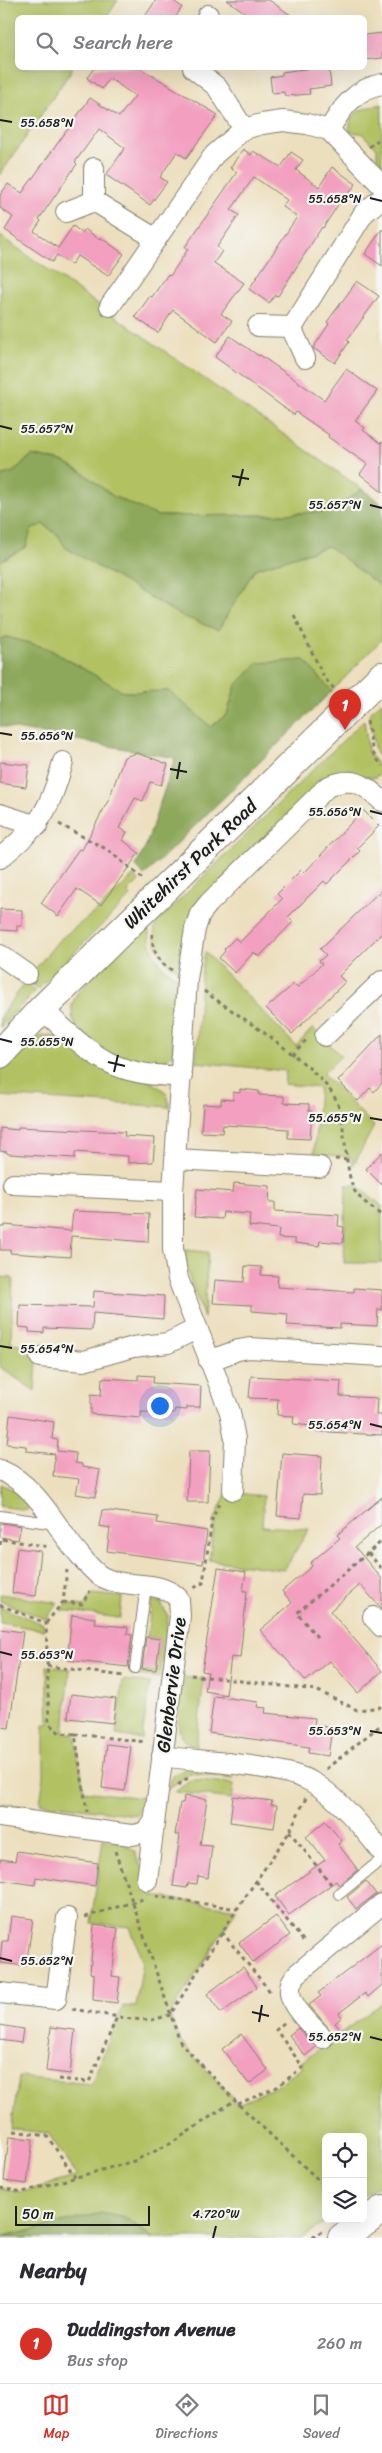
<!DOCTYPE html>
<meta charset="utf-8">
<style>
:root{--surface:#fff;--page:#f7f7f7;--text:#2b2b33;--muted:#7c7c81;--line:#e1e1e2;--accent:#d93025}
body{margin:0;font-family:Sriracha,sans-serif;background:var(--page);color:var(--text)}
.controls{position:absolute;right:15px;bottom:15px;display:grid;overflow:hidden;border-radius:8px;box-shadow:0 5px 20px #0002}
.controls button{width:45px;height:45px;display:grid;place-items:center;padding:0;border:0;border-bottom:1px solid var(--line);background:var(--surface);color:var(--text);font:25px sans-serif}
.scale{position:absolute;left:15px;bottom:12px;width:135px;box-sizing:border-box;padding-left:5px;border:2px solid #1c1c1c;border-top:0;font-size:14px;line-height:18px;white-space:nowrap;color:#1c1c1c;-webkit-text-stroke:4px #f6f6f2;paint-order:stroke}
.you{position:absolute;left:159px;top:1405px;width:18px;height:18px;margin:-12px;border:4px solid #fff;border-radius:50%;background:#1a73e8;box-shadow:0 0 0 8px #1a73e833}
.badge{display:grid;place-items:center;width:32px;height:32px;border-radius:50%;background:var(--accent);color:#fff;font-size:16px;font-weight:700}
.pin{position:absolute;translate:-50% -41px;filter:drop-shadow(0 1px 2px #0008)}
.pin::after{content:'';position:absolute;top:26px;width:18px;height:15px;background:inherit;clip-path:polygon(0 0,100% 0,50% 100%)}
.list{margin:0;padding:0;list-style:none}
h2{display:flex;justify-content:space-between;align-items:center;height:65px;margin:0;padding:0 20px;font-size:21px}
h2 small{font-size:16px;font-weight:400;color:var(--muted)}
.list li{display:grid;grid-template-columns:32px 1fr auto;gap:15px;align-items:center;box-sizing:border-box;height:80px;padding:0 20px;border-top:1px solid var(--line)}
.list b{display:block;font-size:19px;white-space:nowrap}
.list p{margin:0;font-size:16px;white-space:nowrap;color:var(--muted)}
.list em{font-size:16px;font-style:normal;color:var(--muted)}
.icon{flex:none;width:28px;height:28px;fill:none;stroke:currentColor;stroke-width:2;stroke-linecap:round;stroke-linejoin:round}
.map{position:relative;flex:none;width:382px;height:2238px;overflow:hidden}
.search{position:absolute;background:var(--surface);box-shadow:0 5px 20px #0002;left:15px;right:15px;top:15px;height:55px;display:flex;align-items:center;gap:12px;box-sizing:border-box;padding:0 18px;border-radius:8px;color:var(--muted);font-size:19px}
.sheet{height:145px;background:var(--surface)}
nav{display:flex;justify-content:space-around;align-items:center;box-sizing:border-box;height:70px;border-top:1px solid var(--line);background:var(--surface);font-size:14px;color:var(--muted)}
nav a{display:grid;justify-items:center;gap:2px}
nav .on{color:var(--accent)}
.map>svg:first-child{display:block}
</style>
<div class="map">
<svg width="382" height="2238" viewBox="0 0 382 2238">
<rect width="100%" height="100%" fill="#f6f6f2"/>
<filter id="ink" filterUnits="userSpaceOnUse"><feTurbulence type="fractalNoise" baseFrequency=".02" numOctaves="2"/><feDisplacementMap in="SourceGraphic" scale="10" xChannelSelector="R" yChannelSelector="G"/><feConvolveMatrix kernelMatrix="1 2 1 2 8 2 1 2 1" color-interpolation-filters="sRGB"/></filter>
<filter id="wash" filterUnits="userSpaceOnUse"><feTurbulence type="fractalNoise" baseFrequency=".0096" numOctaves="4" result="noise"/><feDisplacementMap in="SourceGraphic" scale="20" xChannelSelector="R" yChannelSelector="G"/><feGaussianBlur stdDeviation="1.12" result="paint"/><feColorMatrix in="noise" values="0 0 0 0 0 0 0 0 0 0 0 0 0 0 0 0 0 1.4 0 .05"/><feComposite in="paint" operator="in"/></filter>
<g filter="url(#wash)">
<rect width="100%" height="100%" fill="#ecdfbd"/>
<g fill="#b2c264" stroke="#676f40">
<polygon points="0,0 118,0 107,17 18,18 18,68 73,68 0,175"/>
<path d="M382 104V164L377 158V148L361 133 350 132C347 111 365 108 382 104Z"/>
<polygon points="0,236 362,489 332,511 269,515 157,516 113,496 82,472 62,462 32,455 13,472 0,476"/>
<polygon points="43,524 58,535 66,548 180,615 218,630 255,569 329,546 382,588 382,639 332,691 304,660 258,663 236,685 227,714 211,727 169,691 124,692 47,648 7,637 0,639 0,561 26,547 30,530"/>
<polygon points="382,701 382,761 375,752 369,714"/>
<path d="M364 720 368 751 382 772 374 778 349 773 205 896 179 969C160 964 152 942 155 924Z"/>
<polygon points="133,876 139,881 128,892 131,896 38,989 27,979 59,940 100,908"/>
<path d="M147 921C152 950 152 962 178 978L174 1052 166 1060 150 1065 111 1055 76 1027 72 1016V1005L77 993Z"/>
<polygon points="205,952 296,1046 313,1028 341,1056 323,1074 374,1126 353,1166 351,1157 314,1154 319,1088 284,1084 286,1071 196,1062 201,976"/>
<polygon points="25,983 35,992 0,1027 0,1016"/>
<polygon points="44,1036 60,1037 155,1084 167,1093 170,1107 0,1096 0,1072 34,1038"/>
<polygon points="346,1185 357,1185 382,1206 382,1263 344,1263"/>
<polygon points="184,1250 208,1252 204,1318 185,1265"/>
<polygon points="0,1277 13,1278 11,1343 38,1347 35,1391 0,1367"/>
<polygon points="1,1484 17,1492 29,1507 27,1510 0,1506"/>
<polygon points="227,1492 264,1496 262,1526 309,1529 284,1570 209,1560 215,1519"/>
<polygon points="0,1594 58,1603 46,1619 43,1618 0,1601"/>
<polygon points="93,1594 122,1597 120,1618 61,1610 66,1604 85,1606 89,1597"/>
<polygon points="152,1600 161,1603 168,1616 160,1678 130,1674 131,1669 156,1672 160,1639 147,1637"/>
<polygon points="0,1607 43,1624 44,1630 0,1623"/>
<polygon points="47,1666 70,1669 64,1733 75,1734 84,1791 143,1798 142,1807 137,1815 40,1803 44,1777 44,1724 49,1724"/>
<path d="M185 1677 204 1679 196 1747C167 1741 182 1698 185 1677Z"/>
<polygon points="123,1680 150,1683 142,1739 116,1735"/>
<polygon points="186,1768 234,1774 233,1779 190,1773 167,1790 173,1776"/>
<polygon points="192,1779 234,1784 232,1799 175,1792"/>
<polygon points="0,1803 84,1814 86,1821 0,1809"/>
<polygon points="103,1839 122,1843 135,1851 139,1863 154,1885 153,1896 237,1909 170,2015 180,2041 238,2104 277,2086 303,2067 300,2063 382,2003 382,2183 363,2196 363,2137 326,2137 326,2219 329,2219 302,2238 153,2238 126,2218 101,2214 0,2238 0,2188 23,2192 78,2176 48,2133 11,2129 19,2077 91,2084 123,2006 136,2007 143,1962 130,1927 91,1923"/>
</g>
<g fill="#8da85a" stroke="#54623b">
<polygon points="32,455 62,462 82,472 113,496 158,516 269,515 332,511 362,489 382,504 382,588 328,546 255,569 218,630 180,615 66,548 58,535 43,524 31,530 26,547 0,561 0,476 13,472"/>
<polygon points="7,637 47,648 124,692 169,691 211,727 227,714 236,685 258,663 304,660 332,691 144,876 136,866 145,848 175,758 0,726 0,639"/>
<polygon points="101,2213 126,2218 153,2238 1,2238"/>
</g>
<g id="blocks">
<g fill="#f39fbf">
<polygon points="156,0 172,0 182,7 175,18 144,18"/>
<polygon points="227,0 269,0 295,18 253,18"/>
<polygon points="382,33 382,58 364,60 364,35"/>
<polygon points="94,68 140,68 218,115 186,158 177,152 160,177 167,182 150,205 106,175 125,148 99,129 75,162 77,164 39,219 41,221 34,231 58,248 73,226 82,233 85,229 99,239 100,237 124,254 108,276 77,256 71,265 57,255 52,262 5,230 13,217 0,208 0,195 8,184 22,193 90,98 119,117 135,96 109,78 102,89 87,78"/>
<polygon points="311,68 329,68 331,86 309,89 310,94 285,96 284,92 272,93 270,77 282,75 282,72"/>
<polygon points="243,149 251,155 253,151 281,167 291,152 303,160 296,170 319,187 332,167 356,184 347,196 345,194 323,228 322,227 278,296 275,295 269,303 249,289 297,217 282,206 287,200 254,177 231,210 239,215 217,247 222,251 214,263 244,283 221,314 232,321 217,342 173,310 158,333 135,317 150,296 152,297 168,274 170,276 188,249 185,247 237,172 230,168"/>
<polygon points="382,229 382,266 365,254"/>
<polygon points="357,281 379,296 347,340 349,342 335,363 313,348 329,324 327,322"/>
<polygon points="230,336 259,356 260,355 324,400 346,369 377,391 355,421 365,428 363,430 381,443 382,441 382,492 360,474 367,464 328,437 329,435 296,412 294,415 215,357"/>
<polygon points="137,753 168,764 161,785 150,782 143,801 135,798 119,828 127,832 123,840 139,853 101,905 77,889 58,916 41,903 79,849 82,850 109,799 124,757"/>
<polygon points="0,762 29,765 26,787 0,783"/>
<polygon points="363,810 379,826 357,848 360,851 327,884 324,881 288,917 293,922 259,957 254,952 235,973 219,958 225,951 224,949 235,938 240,942 282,899 277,894 301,870 304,873"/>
<polygon points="382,889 382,933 339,976 345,982 292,1034 266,1008 294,984 298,987 322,964 319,961 326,955 320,949"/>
<polygon points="0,909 22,910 22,926 17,926 17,931 0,930"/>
<polygon points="382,1034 382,1083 374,1092 370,1088 358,1101 338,1081"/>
<polygon points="240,1089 259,1091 259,1095 284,1096 284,1103 309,1104 309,1111 312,1111 310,1139 288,1138 288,1129 223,1125 222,1133 201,1132 203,1104 221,1105 221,1099 233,1100 233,1092 240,1093"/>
<polygon points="18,1127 125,1132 124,1136 155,1138 153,1162 128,1163 128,1156 75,1152 75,1158 8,1154 7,1152 0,1151 0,1128 18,1130"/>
<polygon points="382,1152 382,1185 366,1169"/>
<polygon points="234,1183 270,1186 269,1202 275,1202 275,1211 339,1215 338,1226 344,1227 343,1243 320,1241 319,1246 295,1243 295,1239 278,1238 279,1229 249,1226 250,1214 223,1212 222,1219 194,1217 197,1189 233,1192"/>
<polygon points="73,1211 149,1214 148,1242 71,1236 70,1257 10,1253 10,1250 0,1250 0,1227 5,1227 5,1225 71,1231"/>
<polygon points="245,1266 262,1267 261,1275 278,1276 277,1287 354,1292 354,1288 382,1290 382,1310 378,1309 377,1326 340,1324 340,1328 287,1325 288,1314 252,1311 252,1305 213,1303 215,1280 244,1282"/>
<polygon points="94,1291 164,1296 163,1319 93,1313 92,1330 44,1328 44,1333 29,1332 29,1328 19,1327 20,1305 93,1307"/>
<polygon points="138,1375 154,1376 153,1383 201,1386 200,1407 187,1407 187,1410 175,1409 174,1413 141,1412 141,1418 91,1414 91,1394 101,1395 102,1378 138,1380"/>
<polygon points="251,1376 341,1381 340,1396 377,1398 376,1415 382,1415 382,1435 311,1431 311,1426 293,1424 294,1416 277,1415 278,1399 249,1398"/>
<polygon points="10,1415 54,1422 52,1439 58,1440 57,1451 76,1453 75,1463 82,1464 82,1467 100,1470 95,1497 76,1494 79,1479 53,1476 55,1454 26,1451 26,1446 7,1444"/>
<polygon points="189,1451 210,1451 208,1502 187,1502"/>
<polygon points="282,1453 322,1456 320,1495 303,1494 301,1518 277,1516"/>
<polygon points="382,1497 382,1524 355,1547 382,1579 382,1609 360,1585 330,1611 382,1671 358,1693 330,1661 306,1681 260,1630 292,1603 282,1591 312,1566 310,1563 340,1538 337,1535"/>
<polygon points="102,1510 158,1517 157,1523 207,1531 203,1564 107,1551 110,1528 99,1526"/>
<polygon points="0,1523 21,1526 18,1540 0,1537"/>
<polygon points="17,1548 41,1551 36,1596 12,1593"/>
<polygon points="218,1568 246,1572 243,1591 247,1591 240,1658 231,1657 226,1695 205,1691 208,1672 202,1671"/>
<polygon points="72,1615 96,1618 95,1624 128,1627 127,1634 132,1635 128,1667 67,1660"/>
<polygon points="0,1629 23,1632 9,1728 0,1727"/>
<polygon points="146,1637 160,1639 156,1670 142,1669"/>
<polygon points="71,1694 116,1699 113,1723 68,1718"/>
<polygon points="214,1696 258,1702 257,1707 266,1708 265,1713 315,1718 314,1725 332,1728 328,1756 308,1753 309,1747 209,1733"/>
<polygon points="107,1744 131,1747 125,1791 102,1788"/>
<polygon points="184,1796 207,1799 200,1845 212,1846 208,1878 198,1876 197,1884 188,1883 187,1888 173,1886 180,1835 175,1835 180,1803 183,1803"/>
<polygon points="233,1796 272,1801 271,1805 277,1805 274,1828 230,1822"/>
<polygon points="325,1821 342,1841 338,1844 358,1870 339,1885 336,1881 289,1915 275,1896 325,1860 306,1837"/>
<polygon points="17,1851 98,1863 95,1886 36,1877 35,1885 0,1880 0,1859 15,1861"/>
<polygon points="366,1881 376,1894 356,1909 347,1897"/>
<polygon points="11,1916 33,1919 26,1966 0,1963 2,1941 8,1941"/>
<polygon points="276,1916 290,1935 253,1962 239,1943"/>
<polygon points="94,1925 118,1928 112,1976 120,1977 117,2003 93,2000 94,1974 90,1973"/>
<polygon points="382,1944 382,1985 368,1997 365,1993 339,2013 342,2017 335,2023 341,2031 335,2036 309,2005 321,1996 318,1993"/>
<polygon points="243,1967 257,1987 221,2013 207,1994"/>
<polygon points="0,2025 23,2029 21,2043 0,2040"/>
<polygon points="51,2027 75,2030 70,2074 46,2071"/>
<polygon points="298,2028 316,2047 305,2056 289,2035"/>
<polygon points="241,2034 268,2070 249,2084 222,2049"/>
<polygon points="9,2137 33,2139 27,2184 4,2181"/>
</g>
</g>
</g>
<g filter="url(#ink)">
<use href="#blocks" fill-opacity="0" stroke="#847e6c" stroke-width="1"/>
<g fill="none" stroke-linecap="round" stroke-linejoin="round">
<g stroke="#847e6c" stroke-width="12">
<g id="lane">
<polyline points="0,1516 56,1524"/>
<polyline points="135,1668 146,1586"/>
<polyline points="339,1894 382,1859"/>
</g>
</g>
<g stroke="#847e6c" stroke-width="22">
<g id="street">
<polyline points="207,18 208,15"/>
<polyline points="193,68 217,87 244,129"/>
<path d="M329 130C341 109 356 88 382 84"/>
<polyline points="94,168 94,201 156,239"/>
<polyline points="66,212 94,201"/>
<polyline points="110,306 214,155 244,129 262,124 283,121 307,124 329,130 382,186"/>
<polyline points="258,326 291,327 305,358"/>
<polyline points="292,328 364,213 382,198"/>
<polyline points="0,814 37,826"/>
<path d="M0 858C40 825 49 813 63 762"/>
<polyline points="0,955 27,974"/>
<path d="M42 1009C92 1054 110 1077 182 1076"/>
<polyline points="325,1036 382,981"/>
<polyline points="176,1159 320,1167"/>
<polyline points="13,1184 173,1191"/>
<polyline points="40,1357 84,1361 133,1347 168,1343 196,1329"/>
<polyline points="209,1361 238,1350 250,1348 382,1356"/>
<path d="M0 1470C34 1484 52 1519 73 1547 81 1556 89 1568 99 1575 123 1591 158 1577 179 1599L180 1616 147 1880"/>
<path d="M233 1490 235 1439 230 1412 178 1279 173 1249V1191L187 979 195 929 200 914 209 903 327 787C353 776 363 783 382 801"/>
<polyline points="373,1617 382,1627"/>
<path d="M162 1756C201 1762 280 1764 312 1782 337 1796 365 1830 382 1852"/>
<path d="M0 1817 131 1835C143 1834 147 1832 154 1822"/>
<polyline points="0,1993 56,1999 67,1918"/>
<path d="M323 2038C307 2020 275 1996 298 1973L382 1904"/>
</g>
</g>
<g stroke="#847e6c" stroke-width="30">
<polyline id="secondary" points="0,1054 42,1009 382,676"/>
</g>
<g stroke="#847e6c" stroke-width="30">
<polyline id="highway" points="342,2238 382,2210"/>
</g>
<g stroke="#847e6c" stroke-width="3" stroke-dasharray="4 4" stroke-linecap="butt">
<polyline points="369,147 378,140"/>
<polyline points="294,615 324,677 336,691"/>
<polyline points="367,721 373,753 382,766"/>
<polyline points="59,824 108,850 143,879"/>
<path d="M152 934C152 949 158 963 172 970"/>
<path d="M204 991C238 1016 319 1065 336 1100 347 1124 344 1176 356 1193 362 1201 374 1209 382 1216"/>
<polyline points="292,1055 307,1039"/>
<polyline points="335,1159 348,1160"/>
<polyline points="0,1545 1,1539 49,1547"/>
<polyline points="368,1553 382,1569"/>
<polyline points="194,1588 203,1583 212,1520 220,1501"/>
<polyline points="63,1602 82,1604 90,1591"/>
<polyline points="0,1605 46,1623 49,1724 60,1733 75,1734 87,1812"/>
<polyline points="46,1623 63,1602 67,1570"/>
<polyline points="317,1637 297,1613 382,1541"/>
<polyline points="47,1666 124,1676"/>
<polyline points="191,1675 316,1690 357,1710 382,1707"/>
<polyline points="75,1734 146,1742"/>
<polyline points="326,1769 382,1724"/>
<polyline points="178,1785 189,1777"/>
<polyline points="289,1831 331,1884"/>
<polyline points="115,1851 180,2042 238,2104 326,2187"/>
<polyline points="256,1881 305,1943"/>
<polyline points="156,1896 237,1909"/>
<polyline points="85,1917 143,1899"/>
<polyline points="222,1932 272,1994"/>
<polyline points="72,2009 131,2019 152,2020 170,2015 237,1909 288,1834 306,1798"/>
<polyline points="58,2079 89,2082 117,2017"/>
<polyline points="238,2104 277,2087 303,2067 276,2030 286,2021"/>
<polyline points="14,2131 47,2136 75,2177"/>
<polyline points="0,2188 23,2192 134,2161 172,2143 235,2100"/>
<polyline points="312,2238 322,2231"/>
</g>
<use href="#lane" stroke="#fff" stroke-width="10"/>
<use href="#street" stroke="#fff" stroke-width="20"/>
<use href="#secondary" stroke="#fff" stroke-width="28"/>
<use href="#highway" stroke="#fff" stroke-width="28"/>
</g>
</g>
<path fill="none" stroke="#1c1c1c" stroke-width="2" d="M0 120 12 122M370 198 382 201M0 426 12 429M232 476 249 479M239 486 243 469M370 505 382 508M0 733 12 735M170 769 187 772M177 779 180 762M370 811 382 814M0 1039 12 1042M108 1062 125 1066M114 1072 118 1055M370 1118 382 1120M0 1346 12 1348M370 1424 382 1427M0 1652 12 1655M370 1731 382 1733M0 1958 12 1961M252 2012 269 2016M259 2022 262 2005M370 2037 382 2040M213 2238 216 2226"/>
<g text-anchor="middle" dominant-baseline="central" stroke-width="4.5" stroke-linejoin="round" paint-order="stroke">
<g font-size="19" fill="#1c1c1c" stroke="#f6f6f2">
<text transform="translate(190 864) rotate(-44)">Whitehirst Park Road</text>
<text transform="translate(171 1685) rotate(-83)">Glenbervie Drive</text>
</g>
</g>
<g font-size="12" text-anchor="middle" fill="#1c1c1c" stroke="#f6f6f2" stroke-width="4.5" stroke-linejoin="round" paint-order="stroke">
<text x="47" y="127">55.658°N</text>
<text x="335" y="203">55.658°N</text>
<text x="47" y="433">55.657°N</text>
<text x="335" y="509">55.657°N</text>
<text x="47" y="740">55.656°N</text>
<text x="335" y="816">55.656°N</text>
<text x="47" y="1046">55.655°N</text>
<text x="335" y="1122">55.655°N</text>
<text x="47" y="1353">55.654°N</text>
<text x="335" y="1429">55.654°N</text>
<text x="47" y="1659">55.653°N</text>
<text x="335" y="1735">55.653°N</text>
<text x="47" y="1965">55.652°N</text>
<text x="335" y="2041">55.652°N</text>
<text x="216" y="2218">4.720°W</text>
</g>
</svg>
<div class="controls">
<button><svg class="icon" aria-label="locate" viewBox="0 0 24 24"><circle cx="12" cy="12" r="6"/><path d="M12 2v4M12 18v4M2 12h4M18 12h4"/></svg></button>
<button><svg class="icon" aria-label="layers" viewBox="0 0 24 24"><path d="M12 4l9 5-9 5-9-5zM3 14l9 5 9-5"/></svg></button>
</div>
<div class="scale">50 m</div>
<div class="you"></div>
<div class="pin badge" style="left:345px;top:730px">1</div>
<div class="search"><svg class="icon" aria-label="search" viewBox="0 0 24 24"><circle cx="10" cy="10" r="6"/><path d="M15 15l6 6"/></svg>Search here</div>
</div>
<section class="sheet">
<h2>Nearby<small></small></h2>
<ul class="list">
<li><span class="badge">1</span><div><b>Duddingston Avenue</b><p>Bus stop</p></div><em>260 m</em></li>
</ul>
</section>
<nav>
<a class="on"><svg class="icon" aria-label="map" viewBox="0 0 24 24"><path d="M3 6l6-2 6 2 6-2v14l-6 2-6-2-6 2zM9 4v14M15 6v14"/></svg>Map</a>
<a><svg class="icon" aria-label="directions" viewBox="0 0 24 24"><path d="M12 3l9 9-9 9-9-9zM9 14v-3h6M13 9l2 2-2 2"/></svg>Directions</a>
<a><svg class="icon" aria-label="saved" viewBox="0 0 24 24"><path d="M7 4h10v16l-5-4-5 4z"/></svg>Saved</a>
</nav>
